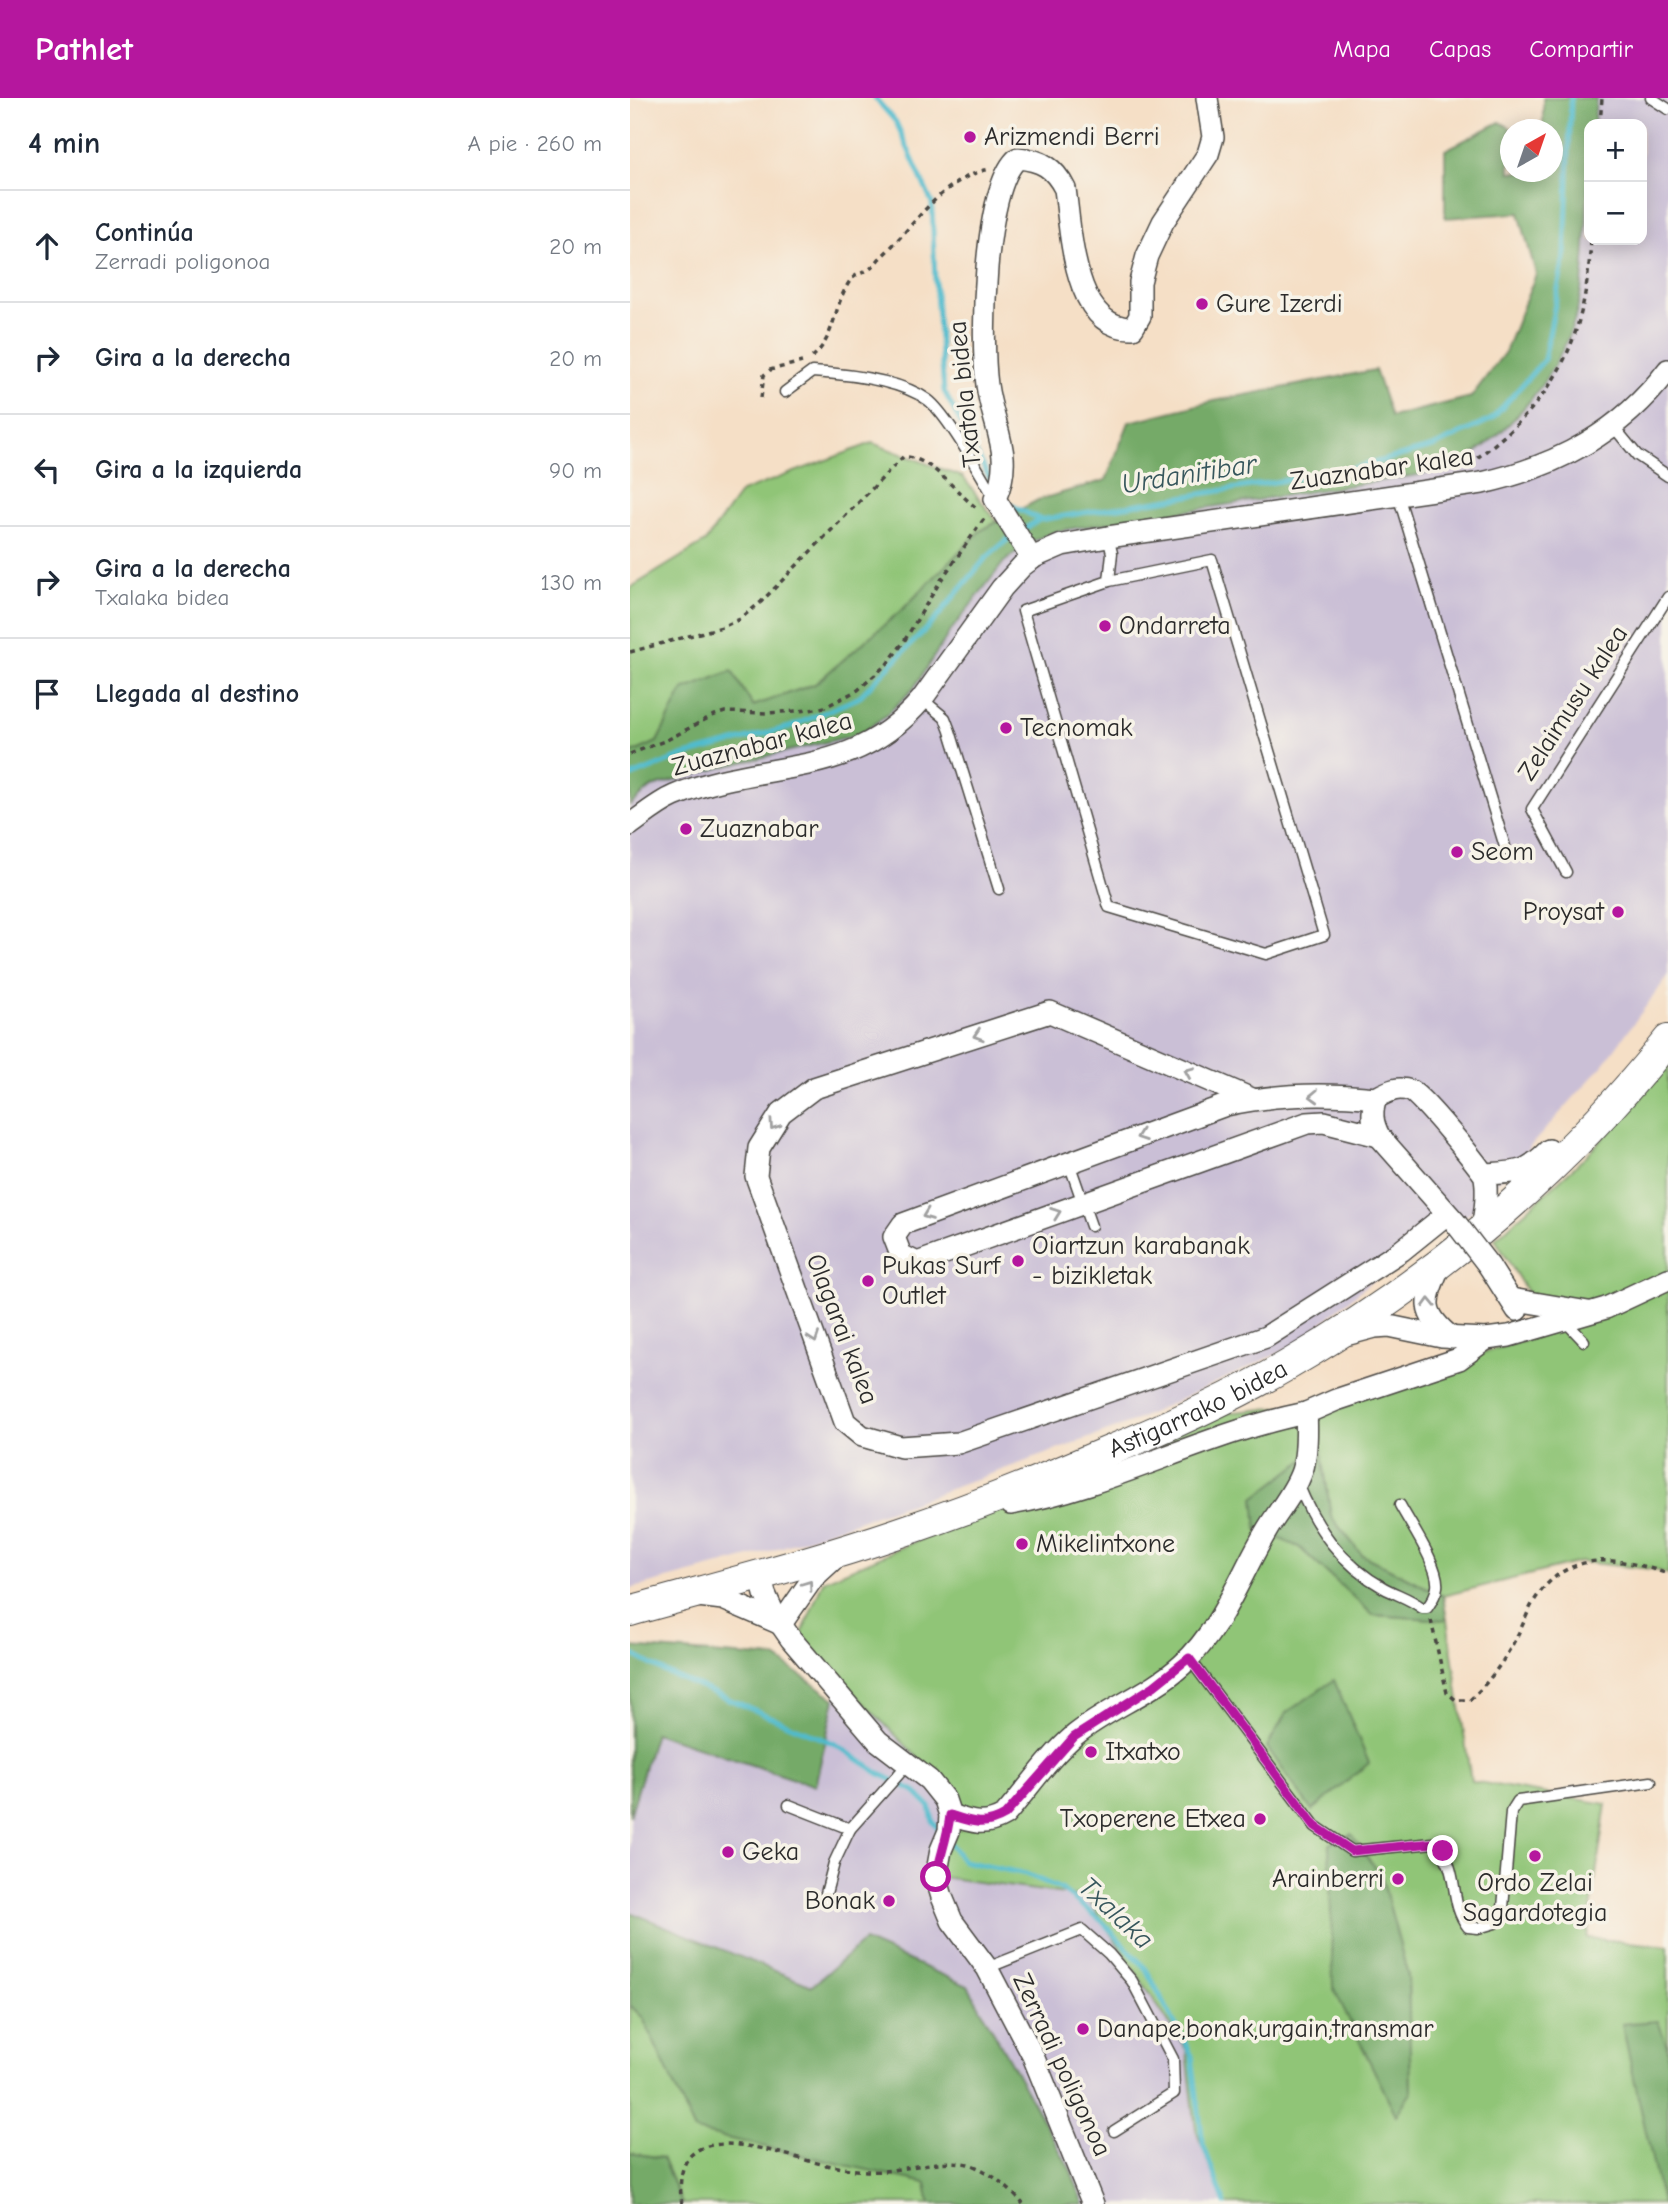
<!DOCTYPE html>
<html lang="es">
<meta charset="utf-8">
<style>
:root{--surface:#fff;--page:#f2f2f3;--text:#1f2937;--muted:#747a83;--line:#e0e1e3;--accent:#b5179e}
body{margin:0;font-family:"Comic Neue",sans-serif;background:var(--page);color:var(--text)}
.controls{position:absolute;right:21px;top:21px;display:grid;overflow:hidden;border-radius:14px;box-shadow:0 4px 18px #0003}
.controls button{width:63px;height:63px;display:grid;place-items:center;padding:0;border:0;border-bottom:2px solid var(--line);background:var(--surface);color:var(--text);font:35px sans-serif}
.compass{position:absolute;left:870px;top:21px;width:63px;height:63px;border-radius:50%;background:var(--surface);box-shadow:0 4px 18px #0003;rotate:40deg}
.stop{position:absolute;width:21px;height:21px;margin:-16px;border:5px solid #b5179e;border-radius:50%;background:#fff}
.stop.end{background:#b5179e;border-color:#fff;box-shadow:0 2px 7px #0008}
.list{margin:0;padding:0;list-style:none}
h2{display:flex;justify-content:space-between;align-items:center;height:91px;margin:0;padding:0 28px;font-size:30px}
h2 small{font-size:23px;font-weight:400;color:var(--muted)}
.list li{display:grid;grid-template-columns:46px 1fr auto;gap:21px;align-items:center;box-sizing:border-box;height:112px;padding:0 28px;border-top:2px solid var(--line)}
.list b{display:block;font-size:26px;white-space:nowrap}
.list p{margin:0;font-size:23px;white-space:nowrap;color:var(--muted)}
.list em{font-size:23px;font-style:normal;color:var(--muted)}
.icon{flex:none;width:38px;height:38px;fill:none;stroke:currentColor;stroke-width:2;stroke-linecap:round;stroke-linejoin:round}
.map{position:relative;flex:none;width:1038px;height:2106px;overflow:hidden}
header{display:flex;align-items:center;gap:42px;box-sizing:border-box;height:98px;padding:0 35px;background:var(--accent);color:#fff}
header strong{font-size:33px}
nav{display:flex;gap:38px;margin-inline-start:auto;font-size:24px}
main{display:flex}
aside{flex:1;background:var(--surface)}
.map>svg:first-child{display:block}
</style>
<header>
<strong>Pathlet</strong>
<nav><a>Mapa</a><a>Capas</a><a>Compartir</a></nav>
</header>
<main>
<aside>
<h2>4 min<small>A pie · 260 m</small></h2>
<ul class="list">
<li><svg class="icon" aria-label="ahead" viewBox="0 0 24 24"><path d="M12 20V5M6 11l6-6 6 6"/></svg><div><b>Continúa</b><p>Zerradi poligonoa</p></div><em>20 m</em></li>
<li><svg class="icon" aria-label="right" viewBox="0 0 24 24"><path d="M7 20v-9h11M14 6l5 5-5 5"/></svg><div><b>Gira a la derecha</b></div><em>20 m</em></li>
<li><svg class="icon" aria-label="left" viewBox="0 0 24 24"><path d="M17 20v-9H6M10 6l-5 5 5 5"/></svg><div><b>Gira a la izquierda</b></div><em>90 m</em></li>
<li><svg class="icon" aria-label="right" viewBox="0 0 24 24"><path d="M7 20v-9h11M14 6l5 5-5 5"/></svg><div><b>Gira a la derecha</b><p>Txalaka bidea</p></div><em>130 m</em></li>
<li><svg class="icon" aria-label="arrive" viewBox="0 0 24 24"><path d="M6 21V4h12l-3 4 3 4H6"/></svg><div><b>Llegada al destino</b></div></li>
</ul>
</aside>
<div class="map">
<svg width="1038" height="2106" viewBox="0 0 1038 2106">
<rect width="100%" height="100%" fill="#f7f3e8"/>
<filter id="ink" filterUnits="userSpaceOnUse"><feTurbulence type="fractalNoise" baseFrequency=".0143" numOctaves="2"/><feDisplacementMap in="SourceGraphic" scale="14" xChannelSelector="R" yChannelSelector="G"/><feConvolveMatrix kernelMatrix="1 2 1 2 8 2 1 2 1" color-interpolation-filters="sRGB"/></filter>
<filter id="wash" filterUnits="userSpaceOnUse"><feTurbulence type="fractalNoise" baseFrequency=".00686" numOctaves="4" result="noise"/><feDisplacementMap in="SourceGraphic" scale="28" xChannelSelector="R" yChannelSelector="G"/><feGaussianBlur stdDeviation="1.57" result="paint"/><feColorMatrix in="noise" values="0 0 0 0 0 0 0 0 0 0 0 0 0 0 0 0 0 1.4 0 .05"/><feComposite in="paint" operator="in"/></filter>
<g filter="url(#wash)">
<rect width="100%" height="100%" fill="#f5dfc6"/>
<g fill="#cabfd6">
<polygon points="966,0 1038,0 1038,878 973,967 841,1114 761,1167 664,1248 500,1325 301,1398 138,1454 0,1491 0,707 22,689 100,667 230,636 255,617 283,591 319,535 374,464 402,443 426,433 788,377 837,361 872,332 900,303 956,124 959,87 959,142 1012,142 1012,26 964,26"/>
<polygon points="210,1582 331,1703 304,1778 457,1799 557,1953 566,2032 594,2106 454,2106 234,1843 182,1888 0,1814 0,1718 25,1635 185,1688"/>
</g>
<g fill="#90c577" stroke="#5e7851" stroke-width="2" fill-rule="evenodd">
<polygon points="242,345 333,379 367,424 350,433 274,510 185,586 123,608 101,573 53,593 27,644 0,656 0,490 75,444 111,394"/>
<path d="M1038 960V1476L1022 1471 950 1464 813 1498 732 1457 701 1419 691 1349 627 1431 669 1449 743 1517 817 1522 841 1683 976 1706 957 1840 1038 1848V1951L1027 1923 1032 2106H594L566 2032 557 1953 457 1799 304 1778 331 1703 170 1541 193 1483 583 1316 686 1306 921 1234 865 1141 953 1061 1011 1000ZM752 1780 778 1878 781 1995Z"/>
<polygon points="0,1907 13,1920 65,2033 296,2085 300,2106 52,2106 32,2060 0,2055"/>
</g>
<g fill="#74aa68" stroke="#506a4a" stroke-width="2">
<path d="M913 0H966L964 26H959C959 62 958 97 956 133 954 166 953 201 941 232 922 282 883 330 838 360 825 369 804 372 788 377L426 433 402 443 374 464 319 535 283 591 255 618 230 636 100 667 22 689 0 707V656L27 644 53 592 102 573 123 608 185 586 274 510 350 433 408 402 476 382 499 324 584 303 745 272 761 319 841 299 875 254 906 176 889 115 815 120V52L870 24 882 31 880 32V74H922V32L913 31Z"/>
<polygon points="691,1349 701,1419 732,1457 813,1498 817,1522 743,1517 669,1449 627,1431 624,1400"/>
<polygon points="0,1549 146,1560 205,1601 185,1688 25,1635 0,1718"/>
<polygon points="704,1582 739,1665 682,1713 637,1649 656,1615"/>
<polygon points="721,1736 752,1780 778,1878 781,1995 766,2017 703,1889 699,1746"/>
<polygon points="0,1814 182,1888 234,1843 338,1888 440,2071 454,2106 300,2106 296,2085 65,2033 13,1920 0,1907"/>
<polygon points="1028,1923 1038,1951 1038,2106 1032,2106 992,1926"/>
<polygon points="0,2055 32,2060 52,2106 0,2106"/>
</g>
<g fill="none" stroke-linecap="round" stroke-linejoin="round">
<g stroke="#50bbcd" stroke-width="5">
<polyline points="245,0 266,24 302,105 305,183 314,293 362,385"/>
<polyline points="377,405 409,421"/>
<polyline points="391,433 409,422 713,373 803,349 862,321 914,262 935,155 941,0"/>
<polyline points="0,679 52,658 160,629 228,600 304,523 355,461 382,438"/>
<polyline points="0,1555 37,1575 205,1646 250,1676 283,1692 300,1709 303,1724 313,1737"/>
<polyline points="319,1744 333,1763 396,1776 431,1791 472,1823 516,1871 562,1958 573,2046 595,2106"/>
</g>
</g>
</g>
<g filter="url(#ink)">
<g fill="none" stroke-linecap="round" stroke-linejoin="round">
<g stroke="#494642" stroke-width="13">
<g id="service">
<polyline points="1021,0 1038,11"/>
<path d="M155 294 182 274C216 276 269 281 298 302 317 316 352 378 365 401"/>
<polyline points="983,328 1007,357 1038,378"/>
<polyline points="768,397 876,752"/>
<polyline points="478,439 482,455 479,483 393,513 479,809 636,856 694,837 582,462 479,483"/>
<polyline points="292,601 315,620 320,633 369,791"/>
<polyline points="936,774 902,711 1038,499"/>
<polyline points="439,1065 461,1128"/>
<polyline points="935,1223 954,1243"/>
<path d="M668 1386C686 1430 711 1466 754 1490 767 1497 781 1501 792 1510H797C802 1503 806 1497 807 1489 810 1469 780 1426 770 1407"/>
<path d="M559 1560 685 1728 722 1753 803 1745C832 1768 817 1803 838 1829L848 1830 865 1825 873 1810 881 1714 888 1703 1021 1684"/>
<polyline points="159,1707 220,1731"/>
<polyline points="194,1803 204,1765 220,1731 277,1667"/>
<polyline points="357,1870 452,1832 479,1856 502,1883 543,1961 544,1995 484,2033"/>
</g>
</g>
<g stroke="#494642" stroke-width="24">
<g id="minor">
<path d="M402 461 365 401C385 356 363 331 357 287 351 243 353 89 388 60 411 62 424 69 435 91 441 132 443 232 503 230L510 218V184L517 158 533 124 578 56 583 39 577 0"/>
<path d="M0 727C14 717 28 705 44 698 134 659 220 686 292 601L372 490 392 468 404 459 432 447 478 439 852 385C928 368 991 334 1038 272"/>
<path d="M746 1000C697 995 644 996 596 1007L273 1126 264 1139 271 1157 287 1165 677 1025 694 1024 749 1038"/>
<polyline points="622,1001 420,914 184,990 151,1015 129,1050 126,1078 215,1324 232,1338 271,1349 328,1345 636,1239 771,1153 817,1116"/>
<path d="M855 1076C888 1074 895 1076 919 1052"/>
<path d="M825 1124 749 1038C742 1024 741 1015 746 1000 759 993 767 988 781 993 789 995 853 1072 855 1079 858 1097 855 1116 851 1134"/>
<path d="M810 1167C795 1202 789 1214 822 1240"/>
<polyline points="859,1168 887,1212"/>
<polyline points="881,1201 958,1214"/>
<polyline points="719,1236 745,1229 759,1228 812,1239 856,1241 879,1238 976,1210 1038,1181"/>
<path d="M375 1397 381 1406C483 1388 575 1335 676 1315"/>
<polyline points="130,1477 135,1496 145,1518 161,1541 248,1643 299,1682 315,1702 320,1717 319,1733 311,1752 306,1779 312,1799 322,1823 357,1870 403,1958 463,2106"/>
<polyline points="68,1498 93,1501 151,1526"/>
<polyline points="151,1526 183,1480 207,1458"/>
<path d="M320 1717C341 1724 355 1729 375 1717 398 1691 418 1660 445 1637 478 1610 520 1596 552 1567 592 1531 610 1477 637 1432 648 1413 665 1394 672 1373 677 1359 677 1329 676 1315L706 1302 829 1261 856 1241"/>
</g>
</g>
<g stroke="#494642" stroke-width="32">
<g id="secondary">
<path id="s1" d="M0 1513C89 1488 180 1465 268 1435 337 1412 405 1385 472 1356 535 1330 598 1302 658 1267 804 1182 932 1074 1038 942"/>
</g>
</g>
<g stroke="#494642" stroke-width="3.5" stroke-dasharray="5 5" stroke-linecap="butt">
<polyline points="970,26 972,0"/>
<path d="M182 259C206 240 203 207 220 183 225 176 231 176 238 172 242 170 246 165 249 161 284 129 310 81 360 71"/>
<polyline points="131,300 134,277 140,272 172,264"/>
<path d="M839 366C924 304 955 248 961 142"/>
<path d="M0 554 92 529 110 521 131 504 273 359C300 357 328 397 348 411"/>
<polyline points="0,656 37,642 82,618 95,614 138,615 180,612 195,609 228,592 257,566 273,545 311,482 356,418"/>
<path d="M801 1522 817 1595 826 1602H840C861 1582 877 1559 890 1532 895 1523 898 1512 904 1503 937 1451 987 1458 1038 1476"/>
<path d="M52 2106C49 2088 49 2064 66 2053 97 2033 166 2062 201 2068 218 2071 236 2074 253 2073 280 2071 312 2060 338 2066 359 2072 379 2090 393 2106"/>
</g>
<use href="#service" stroke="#fff" stroke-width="10"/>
<use href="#minor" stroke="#fff" stroke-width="21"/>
<use href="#secondary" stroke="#fff" stroke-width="30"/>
<g stroke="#494642" stroke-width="24" stroke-linecap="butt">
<polyline id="minor-bridge" points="825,1124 859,1168"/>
</g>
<use href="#minor-bridge" stroke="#fff" stroke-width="21"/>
</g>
<defs><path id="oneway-chevron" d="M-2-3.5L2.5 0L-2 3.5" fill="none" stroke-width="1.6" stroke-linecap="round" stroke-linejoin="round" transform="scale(1.75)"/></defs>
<g stroke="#a0a0a0">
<use href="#oneway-chevron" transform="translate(348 937) rotate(162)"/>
<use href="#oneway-chevron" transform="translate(559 974) rotate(-157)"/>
<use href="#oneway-chevron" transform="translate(684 998) rotate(178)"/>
<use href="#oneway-chevron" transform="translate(144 1027) rotate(124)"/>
<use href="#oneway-chevron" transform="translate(511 1038) rotate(160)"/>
<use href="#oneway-chevron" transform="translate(426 1115) rotate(-20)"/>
<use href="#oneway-chevron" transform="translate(297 1117) rotate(159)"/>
<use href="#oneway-chevron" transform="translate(799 1205) rotate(-92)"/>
<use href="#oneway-chevron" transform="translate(184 1240) rotate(70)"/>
<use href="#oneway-chevron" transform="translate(178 1487) rotate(-54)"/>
</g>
</g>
<g fill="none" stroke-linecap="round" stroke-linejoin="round" filter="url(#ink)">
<path stroke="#b5179e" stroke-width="9" d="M306 1779C310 1758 318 1738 320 1717 341 1724 355 1729 375 1717L444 1639 524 1588 559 1560 685 1728 722 1753 803 1745 813 1753"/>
</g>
<g fill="#b5179e" stroke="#f7f3e8" stroke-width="2.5">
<circle cx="340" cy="39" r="7"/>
<circle cx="572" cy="206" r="7"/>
<circle cx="475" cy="528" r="7"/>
<circle cx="376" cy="630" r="7"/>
<circle cx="56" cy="731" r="7"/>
<circle cx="827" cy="754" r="7"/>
<circle cx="988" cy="814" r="7"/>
<circle cx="388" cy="1163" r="7"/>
<circle cx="238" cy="1183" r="7"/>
<circle cx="392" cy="1446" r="7"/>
<circle cx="461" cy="1654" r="7"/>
<circle cx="630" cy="1721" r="7"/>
<circle cx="98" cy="1754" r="7"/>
<circle cx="905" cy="1758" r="7"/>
<circle cx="768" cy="1781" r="7"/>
<circle cx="259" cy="1803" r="7"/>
<circle cx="453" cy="1931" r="7"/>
</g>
<g text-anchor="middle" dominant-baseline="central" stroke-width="7" stroke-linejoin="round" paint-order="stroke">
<g font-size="26" fill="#2b2b2b" stroke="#f7f3e8" text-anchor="start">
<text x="354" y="39">Arizmendi Berri</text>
<text x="586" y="206">Gure Izerdi</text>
<text x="489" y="528">Ondarreta</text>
<text x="390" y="630">Tecnomak</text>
<text x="70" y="731">Zuaznabar</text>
<text x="841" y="754">Seom</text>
<text x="974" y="814" text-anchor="end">Proysat</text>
<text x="402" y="1148">Oiartzun karabanak<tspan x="402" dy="30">- bizikletak</tspan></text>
<text x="252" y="1168">Pukas Surf<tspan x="252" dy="30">Outlet</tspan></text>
<text x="406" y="1446">Mikelintxone</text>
<text x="475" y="1654">Itxatxo</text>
<text x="616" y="1721" text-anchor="end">Txoperene Etxea</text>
<text x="112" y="1754">Geka</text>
<text x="754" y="1781" text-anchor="end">Arainberri</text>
<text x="905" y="1785" text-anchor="middle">Ordo Zelai<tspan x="905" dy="30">Sagardotegia</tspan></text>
<text x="245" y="1803" text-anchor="end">Bonak</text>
<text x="467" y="1931">Danape,bonak,urgain,transmar</text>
</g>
<g font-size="26" fill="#2b2b2b" stroke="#f7f3e8">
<text transform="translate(335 296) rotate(-96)">Txatola bidea</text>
<text transform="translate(752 371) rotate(-8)">Zuaznabar kalea</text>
<text transform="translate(943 605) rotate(-57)">Zelaimusu kalea</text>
<text transform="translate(132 646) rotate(-15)">Zuaznabar kalea</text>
<text transform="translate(212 1231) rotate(69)">Olagarai kalea</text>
<text stroke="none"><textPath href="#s1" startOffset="604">Astigarrako bidea</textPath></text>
<text transform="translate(432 1967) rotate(65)">Zerradi poligonoa</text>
</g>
<g font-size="28" font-style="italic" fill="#36565c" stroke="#f7f3e8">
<text transform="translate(559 376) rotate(-9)">Urdanitibar</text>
<text transform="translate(486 1815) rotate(43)">Txalaka</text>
</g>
</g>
</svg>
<div class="controls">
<button>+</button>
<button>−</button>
</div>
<svg class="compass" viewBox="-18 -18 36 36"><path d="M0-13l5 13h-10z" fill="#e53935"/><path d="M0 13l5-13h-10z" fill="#747a83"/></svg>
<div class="stop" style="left:306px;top:1779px"></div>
<div class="stop end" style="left:813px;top:1753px"></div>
</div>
</main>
